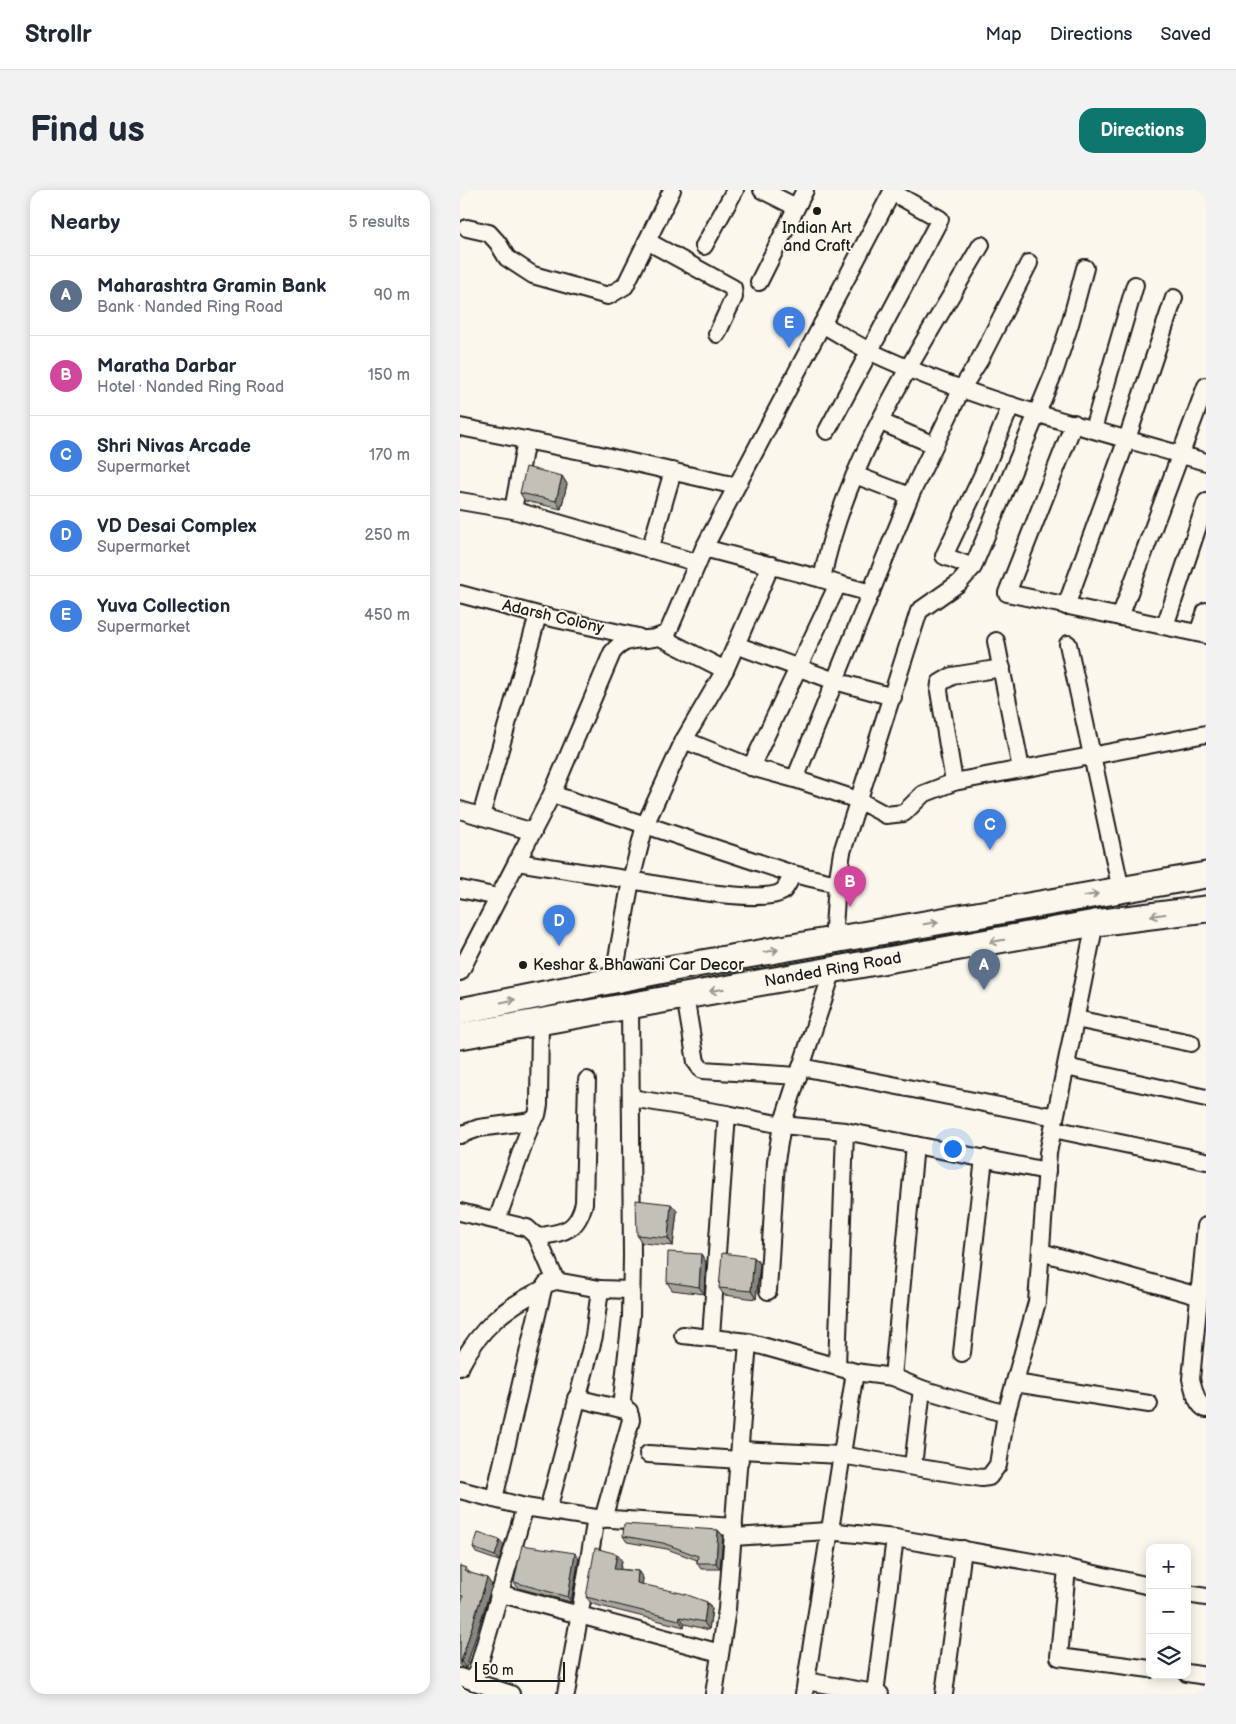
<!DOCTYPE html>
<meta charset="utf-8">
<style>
:root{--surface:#fff;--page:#f2f2f3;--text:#1f2937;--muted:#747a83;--line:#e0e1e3;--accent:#0f766e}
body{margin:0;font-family:"Balsamiq Sans",sans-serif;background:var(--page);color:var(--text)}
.controls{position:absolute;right:15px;bottom:15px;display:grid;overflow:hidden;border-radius:10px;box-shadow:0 2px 12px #0003}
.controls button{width:45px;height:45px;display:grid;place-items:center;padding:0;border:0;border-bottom:1px solid var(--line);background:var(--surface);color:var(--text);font:25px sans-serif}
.scale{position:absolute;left:15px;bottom:12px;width:90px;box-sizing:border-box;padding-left:5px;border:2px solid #1c1c1c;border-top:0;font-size:14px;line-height:18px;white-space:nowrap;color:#1c1c1c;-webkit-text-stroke:4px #fbf7ec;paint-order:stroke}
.you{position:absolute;left:492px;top:958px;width:18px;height:18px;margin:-12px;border:4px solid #fff;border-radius:50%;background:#1a73e8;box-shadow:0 0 0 8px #1a73e833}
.badge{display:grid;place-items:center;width:32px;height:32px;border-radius:50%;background:var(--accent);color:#fff;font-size:16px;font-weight:700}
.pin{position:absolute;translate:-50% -41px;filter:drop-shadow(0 1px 2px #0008)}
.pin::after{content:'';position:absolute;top:26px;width:18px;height:15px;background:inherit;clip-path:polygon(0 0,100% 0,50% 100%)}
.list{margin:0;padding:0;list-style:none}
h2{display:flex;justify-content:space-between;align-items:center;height:65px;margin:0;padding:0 20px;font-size:21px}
h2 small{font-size:16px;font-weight:400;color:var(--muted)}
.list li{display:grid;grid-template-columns:32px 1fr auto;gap:15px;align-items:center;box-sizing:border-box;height:80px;padding:0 20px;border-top:1px solid var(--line)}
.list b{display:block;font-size:19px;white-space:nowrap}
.list p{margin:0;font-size:16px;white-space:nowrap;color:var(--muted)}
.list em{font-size:16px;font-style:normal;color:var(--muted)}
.icon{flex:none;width:28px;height:28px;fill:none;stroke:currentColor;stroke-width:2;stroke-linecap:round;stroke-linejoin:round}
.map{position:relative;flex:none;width:746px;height:1504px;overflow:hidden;border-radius:15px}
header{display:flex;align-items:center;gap:30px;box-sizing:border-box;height:70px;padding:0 25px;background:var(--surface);border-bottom:1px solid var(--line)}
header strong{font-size:24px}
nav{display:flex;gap:28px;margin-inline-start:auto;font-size:18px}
.intro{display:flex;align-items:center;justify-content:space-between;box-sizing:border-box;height:120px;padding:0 30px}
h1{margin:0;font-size:35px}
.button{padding:12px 22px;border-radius:15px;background:var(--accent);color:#fff;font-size:18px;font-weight:700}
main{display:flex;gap:30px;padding:0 30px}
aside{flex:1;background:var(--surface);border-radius:15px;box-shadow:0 2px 12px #0003}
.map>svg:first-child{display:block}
</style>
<header>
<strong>Strollr</strong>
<nav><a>Map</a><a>Directions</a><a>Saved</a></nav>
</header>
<div class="intro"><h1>Find us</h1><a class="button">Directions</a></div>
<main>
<aside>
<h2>Nearby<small>5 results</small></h2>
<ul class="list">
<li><span class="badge" style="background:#5c6f8a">A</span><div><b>Maharashtra Gramin Bank</b><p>Bank · Nanded Ring Road</p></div><em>90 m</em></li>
<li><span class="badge" style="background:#d1479c">B</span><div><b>Maratha Darbar</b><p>Hotel · Nanded Ring Road</p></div><em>150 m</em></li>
<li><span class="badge" style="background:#3f7fe0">C</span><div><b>Shri Nivas Arcade</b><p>Supermarket</p></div><em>170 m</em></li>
<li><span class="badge" style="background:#3f7fe0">D</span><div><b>VD Desai Complex</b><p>Supermarket</p></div><em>250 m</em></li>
<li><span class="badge" style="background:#3f7fe0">E</span><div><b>Yuva Collection</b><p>Supermarket</p></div><em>450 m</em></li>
</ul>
</aside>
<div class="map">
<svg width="746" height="1504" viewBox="0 0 746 1504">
<rect width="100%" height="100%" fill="#fbf7ec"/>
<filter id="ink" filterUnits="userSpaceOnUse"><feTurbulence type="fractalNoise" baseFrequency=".02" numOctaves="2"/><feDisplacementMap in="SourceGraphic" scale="10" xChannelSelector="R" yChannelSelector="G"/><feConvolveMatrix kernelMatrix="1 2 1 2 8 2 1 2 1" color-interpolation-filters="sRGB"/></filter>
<g filter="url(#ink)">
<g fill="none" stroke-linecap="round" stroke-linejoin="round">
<g stroke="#1c1c1c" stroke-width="20">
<g id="minor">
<polyline points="302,0 336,17"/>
<polyline points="7,38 29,43 38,53 47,68 73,85 148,106 165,96 212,0"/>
<polyline points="187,51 273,98 274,107 257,144"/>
<polyline points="244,56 275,0"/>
<polyline points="299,92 345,0"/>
<path d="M362 134C378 143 394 153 411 162 517 212 634 239 746 272"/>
<polyline points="421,232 474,255"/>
<polyline points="614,233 547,403 746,445"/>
<polyline points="0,237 136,264 276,296"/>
<polyline points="633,239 675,95"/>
<polyline points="367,241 480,29 432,2"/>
<polyline points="450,306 502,198 519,171 569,73"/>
<polyline points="0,311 53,320 66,250"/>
<polyline points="53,320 238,373"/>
<polyline points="244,358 362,389"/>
<polyline points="190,360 213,281"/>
<polyline points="513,377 595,180 610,134 625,78"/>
<polyline points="378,394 411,403"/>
<polyline points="0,404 78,425 178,447"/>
<polyline points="606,416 667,249 714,108"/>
<polyline points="660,427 746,196"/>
<polyline points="705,436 746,312"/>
<polyline points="738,443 746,421"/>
<polyline points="536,451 561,579"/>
<polyline points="608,454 661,700"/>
<polyline points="276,455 375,491 433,507"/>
<polyline points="265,480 311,375"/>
<polyline points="224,550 291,577 335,589 398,610 426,625 444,623 463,604 494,592 746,544"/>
<path d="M291 577 378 394 362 389C385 270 461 158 521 55"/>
<polyline points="335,589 450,306 395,285"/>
<polyline points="494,592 479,501 480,493 492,486 542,478"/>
<polyline points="92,604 333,684 377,694"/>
<polyline points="0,620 73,642"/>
<polyline points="21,626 78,425"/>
<polyline points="57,672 171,690 185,635 224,550 265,480 200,447"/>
<polyline points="0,699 38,707"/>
<polyline points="373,751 377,694 382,662 459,421 499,393 513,377 484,366 522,286 551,215"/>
<path d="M0 782 92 604 152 463C168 441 189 456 208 442L244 358 433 0"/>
<path d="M153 791 171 690C197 695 305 716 323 701 327 697 330 689 333 684"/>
<polyline points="225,806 236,872 242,880 338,886"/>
<polyline points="616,829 731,853"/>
<polyline points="341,877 595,927"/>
<polyline points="606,877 746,908"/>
<polyline points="171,908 267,924"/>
<polyline points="593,939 746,971"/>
<polyline points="0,945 19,938 72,931 77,925 79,915 80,831"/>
<polyline points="455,955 587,981"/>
<polyline points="0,1022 67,1038 77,1047 96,1091"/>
<polyline points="37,1030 72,931"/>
<path d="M746 1036 731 1189C734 1199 736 1215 746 1219"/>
<path d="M77 1047C104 1042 117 1042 124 1013L127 890"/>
<polyline points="581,1062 738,1106"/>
<polyline points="308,1101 316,971 322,935 385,941 455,955 433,1187"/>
<polyline points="223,1145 288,1152 267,1419 254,1504"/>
<polyline points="251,1146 267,924 322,935 373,780"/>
<polyline points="502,1163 524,968"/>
<path d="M0 1177C19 1139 45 1117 83 1099"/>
<polyline points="377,1177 385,941"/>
<polyline points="555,1193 689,1214"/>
<polyline points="116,1208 169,1221"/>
<polyline points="546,1224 577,1112 588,963 635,733"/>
<polyline points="281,1260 381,1265 521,1288 529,1287 538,1275 546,1224 462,1199 433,1187 395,1182 288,1152"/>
<polyline points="188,1264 280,1270"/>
<polyline points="453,1276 462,1199"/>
<polyline points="0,1300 65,1317"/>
<polyline points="34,1309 83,1099 86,1094 96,1091 140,1099 171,1100"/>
<polyline points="88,1320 134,1146 140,1099"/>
<polyline points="136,1328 274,1337"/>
<path d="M143 1329 171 1230C171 1221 162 1218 162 1209L171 1127 172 1066 170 815"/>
<polyline points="273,1347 368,1341 435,1348 607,1378 690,1396"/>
<polyline points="607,1378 599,1467 690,1479"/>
<polyline points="38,1403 260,1463"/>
<polyline points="727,1404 746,1407"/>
<polyline points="727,1483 746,1486"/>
<polyline points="0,1487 51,1504"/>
<polyline points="346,1491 420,1504"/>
<polyline points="14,1492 65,1317 136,1328 106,1504"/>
<polyline points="415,1503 435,1348"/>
<polyline points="344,1504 395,1182"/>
<polyline points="484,1504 503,1359"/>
</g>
</g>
<g stroke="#1c1c1c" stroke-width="29">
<g id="highway">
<polyline points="0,821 219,777 746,685"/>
<polyline points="0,846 635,733 746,719"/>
</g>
</g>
<use href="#minor" stroke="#fbf7ec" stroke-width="16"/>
<use href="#highway" stroke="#fbf7ec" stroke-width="25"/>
</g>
<g fill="#a8a59e" stroke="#1c1c1c">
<polygon points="102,286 107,294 101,319 65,311 60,303"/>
<polygon points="217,1021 213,1056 182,1053 177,1045"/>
<polygon points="241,1064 246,1072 244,1104 212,1100 207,1092"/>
<polygon points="294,1067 300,1074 296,1109 264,1105 259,1098"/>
<polygon points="258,1340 263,1346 260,1379 241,1379 237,1373 237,1370 207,1359 167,1352 163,1346"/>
<polygon points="44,1355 39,1371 16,1363 13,1358"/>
<polygon points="119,1368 111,1412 58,1398 54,1392"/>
<polygon points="162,1371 160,1379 178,1381 183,1388 182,1395 247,1412 252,1419 249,1440 225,1434 224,1437 132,1414 126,1407"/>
<polygon points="0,1376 6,1378 9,1382 32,1395 6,1478 0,1476 0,1416 2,1410 0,1410"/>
</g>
<g fill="#888681" stroke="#1c1c1c">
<polygon points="102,286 107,294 101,319 96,311"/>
<polygon points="211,1014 217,1021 213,1056 208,1048"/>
<polygon points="241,1064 246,1072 244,1104 239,1097"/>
<polygon points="294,1067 300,1074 296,1109 291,1101"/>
<polygon points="258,1340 263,1346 260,1379 256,1373"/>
<polygon points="40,1350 44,1355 39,1371 35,1366"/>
<polygon points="115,1363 119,1368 111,1412 108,1407"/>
<polygon points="157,1364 162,1371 159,1386 154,1379"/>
<polygon points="178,1381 183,1388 182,1400 177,1393"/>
<polygon points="27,1388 32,1395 6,1478 1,1472"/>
<polygon points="247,1412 252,1419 249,1440 244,1432"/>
<polygon points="220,1427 225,1434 224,1437 219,1430"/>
</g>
<g fill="#c3c0b8" stroke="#1c1c1c">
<polygon points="66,277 102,286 96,311 60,303"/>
<polygon points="176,1010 211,1014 208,1048 177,1045"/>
<polygon points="208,1062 241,1064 239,1097 207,1092"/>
<polygon points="262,1063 294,1067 291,1101 259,1098"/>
<polygon points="164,1334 258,1340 256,1373 237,1373 238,1366 203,1353 163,1346"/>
<polygon points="18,1343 40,1350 35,1366 13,1358"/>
<polygon points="62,1355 115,1363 108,1407 54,1392"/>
<polygon points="135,1358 157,1364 154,1379 178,1381 177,1393 225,1404 247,1412 244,1432 220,1427 219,1430 126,1407"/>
<polygon points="0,1376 6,1378 4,1381 27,1388 1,1472 0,1471 0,1416 3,1406 0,1405"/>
</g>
<defs><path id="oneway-shaft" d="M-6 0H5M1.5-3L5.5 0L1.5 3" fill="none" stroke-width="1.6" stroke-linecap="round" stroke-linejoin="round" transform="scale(1.25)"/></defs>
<g stroke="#97948e">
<use href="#oneway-shaft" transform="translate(631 705) rotate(-10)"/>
<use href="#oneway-shaft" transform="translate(698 725) rotate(173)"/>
<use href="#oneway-shaft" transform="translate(471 733) rotate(-10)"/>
<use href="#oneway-shaft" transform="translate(537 751) rotate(170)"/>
<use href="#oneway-shaft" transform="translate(311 761) rotate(-10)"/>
<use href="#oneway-shaft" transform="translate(257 800) rotate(170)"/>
<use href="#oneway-shaft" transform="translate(48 811) rotate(-11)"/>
</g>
</g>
<g fill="#1c1c1c" stroke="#fbf7ec" stroke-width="2">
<circle cx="357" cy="21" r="5"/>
<circle cx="63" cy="775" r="5"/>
</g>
<g text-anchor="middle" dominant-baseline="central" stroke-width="4" stroke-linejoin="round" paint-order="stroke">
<g font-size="16" fill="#1c1c1c" stroke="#fbf7ec">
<text x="357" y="38">Indian Art<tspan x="357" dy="18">and Craft</tspan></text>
<text x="73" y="775" text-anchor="start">Keshar &amp; Bhawani Car Decor</text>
</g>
<g font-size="16" fill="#1c1c1c" stroke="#fbf7ec">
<text transform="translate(93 427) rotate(13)">Adarsh Colony</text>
<text transform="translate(373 780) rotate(-10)">Nanded Ring Road</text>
</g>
</g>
</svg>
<div class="controls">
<button>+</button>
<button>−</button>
<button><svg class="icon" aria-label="layers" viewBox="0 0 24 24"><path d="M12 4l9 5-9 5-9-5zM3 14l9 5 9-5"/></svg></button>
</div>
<div class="scale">50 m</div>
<div class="you"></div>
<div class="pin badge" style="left:524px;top:800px;background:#5c6f8a">A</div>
<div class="pin badge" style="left:390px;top:717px;background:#d1479c">B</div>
<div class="pin badge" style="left:530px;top:660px;background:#3f7fe0">C</div>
<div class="pin badge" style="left:99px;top:756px;background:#3f7fe0">D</div>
<div class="pin badge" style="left:329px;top:158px;background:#3f7fe0">E</div>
</div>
</main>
